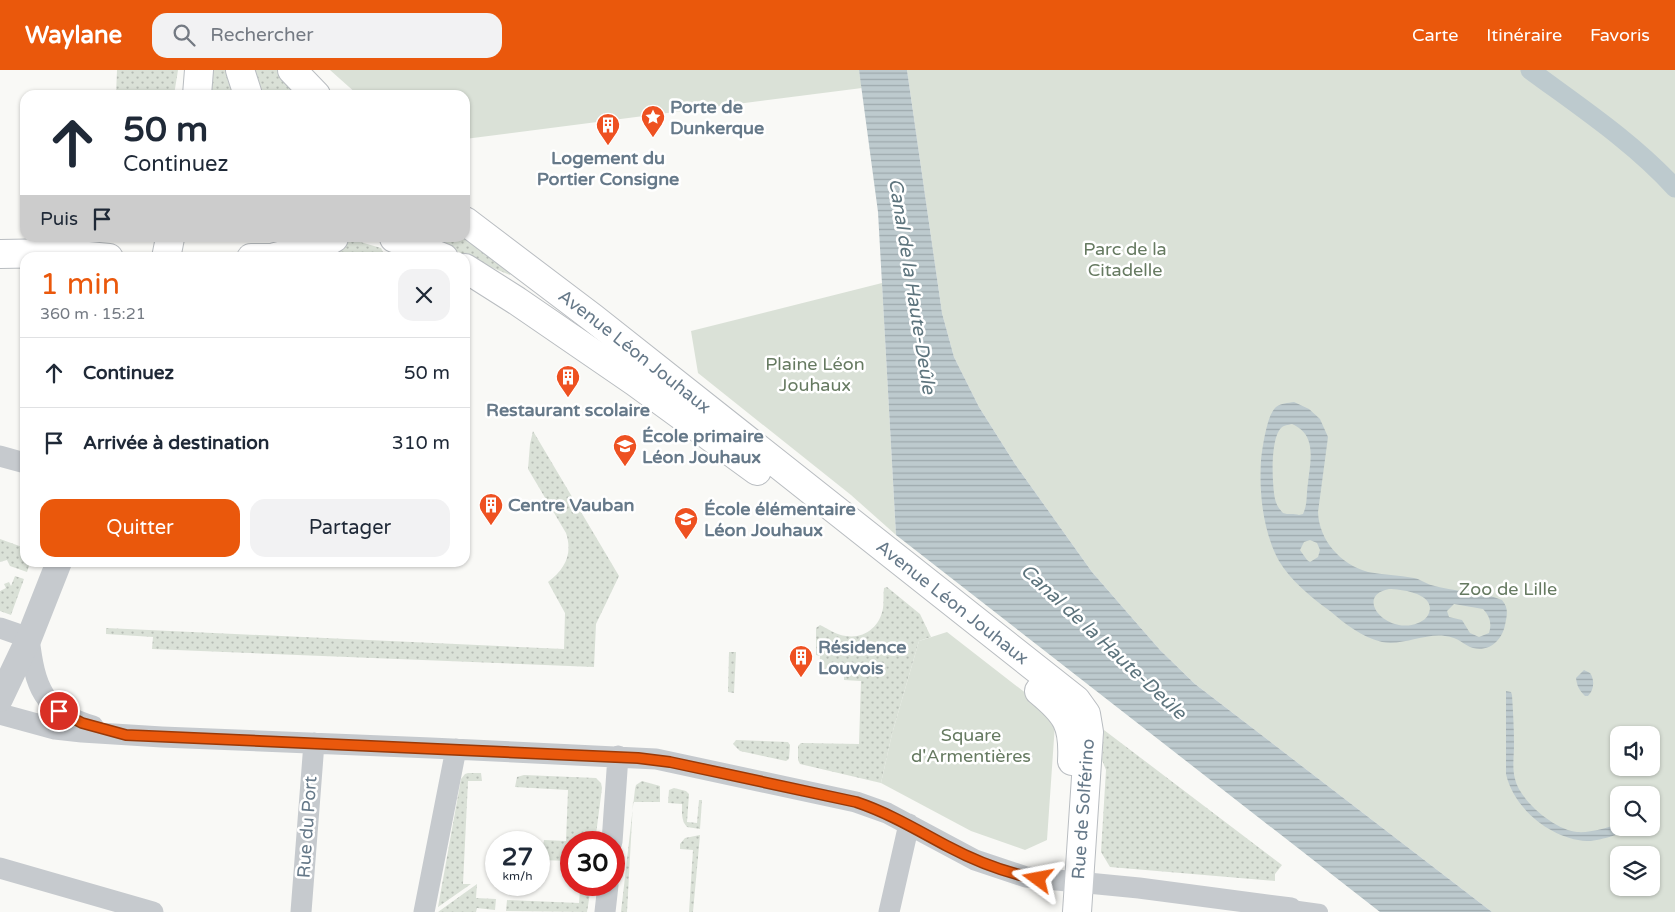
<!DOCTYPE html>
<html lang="fr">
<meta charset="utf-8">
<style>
body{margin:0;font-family:"Varela Round",sans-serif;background:#f2f2f3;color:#1f2937;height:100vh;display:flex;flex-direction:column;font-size:19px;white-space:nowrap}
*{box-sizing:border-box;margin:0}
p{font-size:16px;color:#747a83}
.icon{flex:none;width:28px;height:28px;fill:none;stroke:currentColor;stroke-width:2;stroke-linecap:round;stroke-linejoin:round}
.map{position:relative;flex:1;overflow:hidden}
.details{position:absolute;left:20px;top:182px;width:450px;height:315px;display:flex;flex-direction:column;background:#fff;border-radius:15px;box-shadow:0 1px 4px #0004}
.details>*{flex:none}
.banner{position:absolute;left:20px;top:20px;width:450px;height:152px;border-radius:15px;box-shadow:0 1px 4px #0004;background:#fff;color:#1f2937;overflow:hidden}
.buttons{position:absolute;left:1610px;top:656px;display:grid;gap:10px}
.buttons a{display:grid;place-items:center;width:50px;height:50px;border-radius:10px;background:#fff;box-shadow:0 1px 4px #0004;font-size:25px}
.speed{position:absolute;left:485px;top:761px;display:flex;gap:10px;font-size:25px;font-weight:700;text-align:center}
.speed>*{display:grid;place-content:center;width:65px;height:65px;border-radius:50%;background:#fff;box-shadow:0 1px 4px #0004;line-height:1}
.speed small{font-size:12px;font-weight:400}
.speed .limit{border:8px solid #d22;background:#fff;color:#111}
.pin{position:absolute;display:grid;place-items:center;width:42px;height:42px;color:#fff;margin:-21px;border:2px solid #fff;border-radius:50%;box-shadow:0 1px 5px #0007}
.me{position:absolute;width:55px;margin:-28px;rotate:283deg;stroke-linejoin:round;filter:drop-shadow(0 0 4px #0008)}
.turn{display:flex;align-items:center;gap:18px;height:105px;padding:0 20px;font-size:22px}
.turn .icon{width:65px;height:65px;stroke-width:2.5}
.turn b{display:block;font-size:35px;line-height:42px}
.then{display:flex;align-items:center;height:48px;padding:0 20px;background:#0003;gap:10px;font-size:19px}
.round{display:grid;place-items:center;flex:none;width:52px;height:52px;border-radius:15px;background:#f2f2f3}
.summary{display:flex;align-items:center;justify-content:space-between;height:85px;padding:0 20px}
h1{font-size:30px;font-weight:600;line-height:38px;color:#ea580c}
.primary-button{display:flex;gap:10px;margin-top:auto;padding:10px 20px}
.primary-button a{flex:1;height:58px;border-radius:15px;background:#ea580c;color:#fff;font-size:20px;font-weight:600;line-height:58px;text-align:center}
.primary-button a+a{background:#f2f2f3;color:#1f2937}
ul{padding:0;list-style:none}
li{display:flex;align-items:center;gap:15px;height:70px;padding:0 20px;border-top:1px solid #e0e1e3}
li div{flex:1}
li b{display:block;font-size:19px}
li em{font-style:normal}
header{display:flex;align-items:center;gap:30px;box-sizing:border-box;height:70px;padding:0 25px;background:#ea580c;color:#fff}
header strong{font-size:24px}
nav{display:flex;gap:28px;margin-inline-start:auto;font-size:18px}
.search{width:350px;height:45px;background:#f2f2f3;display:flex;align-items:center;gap:12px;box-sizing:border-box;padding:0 18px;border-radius:15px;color:#747a83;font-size:19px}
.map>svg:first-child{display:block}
</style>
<header>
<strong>Waylane</strong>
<div class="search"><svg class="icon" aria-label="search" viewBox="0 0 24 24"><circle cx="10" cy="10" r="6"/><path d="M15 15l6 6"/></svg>Rechercher</div>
<nav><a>Carte</a><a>Itinéraire</a><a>Favoris</a></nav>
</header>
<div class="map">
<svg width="1675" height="842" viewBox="0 0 1675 842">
<defs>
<pattern id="grass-dots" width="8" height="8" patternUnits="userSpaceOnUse" patternTransform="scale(1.25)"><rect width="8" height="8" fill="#dae1d7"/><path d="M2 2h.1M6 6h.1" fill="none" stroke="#b5bbb4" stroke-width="1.8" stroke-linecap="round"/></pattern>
<pattern id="water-rules" width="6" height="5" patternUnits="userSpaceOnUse" patternTransform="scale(1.25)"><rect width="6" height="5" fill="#bdcace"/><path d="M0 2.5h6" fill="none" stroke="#9da9ad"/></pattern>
</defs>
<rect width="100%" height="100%" fill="#f9f9f6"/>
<path fill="url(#grass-dots)" d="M117 0H178L174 25H116Z
M211 0H225L233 25H208Z
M251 0H285L308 25H259Z
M174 168H305L262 170H176Z
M431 168H465L512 201 510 205 483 194Z
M350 169 381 178 383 182 334 185 332 184Z
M533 361 619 506 596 554 594 597 152 579 153 567 106 564V558L564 579 565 543 548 512C565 499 573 484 566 463L528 399 530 374Z
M0 469 25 478V492L30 493 27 502 10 496 7 490 0 492Z
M15 506 24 509 11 545 0 541V521L6 518 4 514 9 512 11 516Z
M887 517 920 544 931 567 919 571 892 664 881 713 800 694 798 690V676L801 673 859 674 861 611 844 610V600L819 599 820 586 816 585V558L820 555C828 559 837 565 846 566 864 569 880 557 883 538 884 532 883 525 884 518Z
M729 582H736L734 623 728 622Z
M1104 660 1282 795 1275 804V811L1110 797 1101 782 1106 700 1102 690Z
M736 670 788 672 790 675 789 689 786 691 740 681 733 674Z
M468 703H481L482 711H468L463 814H471L438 837 461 709 465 704Z
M524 705 596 708 601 713 602 718 595 772H571V791L539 790V778H543L544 770 566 771 568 720 515 717 517 707Z
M642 711 660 716V732H633L627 842H621L635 719 636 715Z
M674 718 686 721 689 724 687 752 697 753 699 730H702L700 759 687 757C681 750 682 743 682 734L668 733 669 720Z
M700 765 693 842H689L693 780 680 779V774L685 768Z
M477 814 476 828 496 829 495 840 477 838 476 842H438Z
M580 820 590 823 587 842 506 841 507 830 579 833Z"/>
<path fill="#dae1d7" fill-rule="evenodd" d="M330 0H859L862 18 465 69V25H358Z
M907 0H1675V842H1492L1195 614 1160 580 1092 502 1015 394 979 337 954 287 942 243ZM1619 665H1651V698H1619ZM1619 725H1651V758H1619ZM1619 785H1651V818H1619Z
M882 213 896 465 851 425 698 303 691 261Z
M947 562 1041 635 1055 654 1047 770 1025 780 971 761 881 713 892 664 919 571Z"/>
<path fill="url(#water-rules)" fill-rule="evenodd" d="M859 0H907L942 243 954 287 979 337 1015 394 1092 502 1160 580 1195 614 1492 842H1380L896 465 878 142Z
M1294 332 1309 339 1320 349 1328 367 1318 442C1319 470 1340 494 1368 502 1383 505 1399 505 1414 508 1420 509 1425 513 1431 515 1454 522 1480 521 1502 530 1509 538 1507 545 1505 555 1502 570 1490 582 1473 578 1463 575 1459 567 1445 566 1425 563 1403 576 1382 572 1362 567 1345 554 1330 541 1312 528 1290 510 1279 491 1263 462 1259 423 1261 391 1262 380 1267 344 1276 337 1281 333 1288 333 1294 332ZM1292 354C1318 365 1310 392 1308 413 1306 425 1308 433 1303 444L1299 445C1294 443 1288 445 1283 443 1279 439 1276 434 1275 429 1272 415 1270 369 1281 358 1284 355 1288 355 1292 354ZM1310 470 1317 473 1320 480 1318 487 1310 492 1307 490 1300 480 1304 472ZM1389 519C1402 519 1436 524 1429 543 1427 548 1423 551 1418 553 1387 566 1353 526 1389 519ZM1454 534 1483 539C1490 546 1492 554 1489 563L1479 567 1470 563 1462 550 1449 547 1447 541Z
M1584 600 1590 603C1595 610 1594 620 1588 626H1585C1579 620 1577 616 1576 608Z
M1506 621 1511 622 1512 625C1513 641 1514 658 1514 675 1514 686 1512 698 1515 709 1520 731 1555 760 1577 762 1591 763 1605 758 1619 754V758H1639C1627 761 1598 772 1587 771 1551 769 1514 739 1506 704Z"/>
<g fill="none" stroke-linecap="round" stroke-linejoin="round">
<path stroke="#bdcace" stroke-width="19" d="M1530 0C1580 37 1633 72 1675 118"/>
<g stroke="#b9bdc1" stroke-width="30">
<g id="primary">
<path d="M240 0 248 25"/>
<path d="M292 0 316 25"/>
<path d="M197 25 199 0"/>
<path id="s1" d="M465 151 593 248 1076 630 1086 644 1089 662 1077 842"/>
<path d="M394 168 444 188"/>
<path d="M0 184 56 183 109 188"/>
<path d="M275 187 322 175 334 168"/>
<path d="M166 188 170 168"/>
<path d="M251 188H287"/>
<path d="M465 198 517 231 635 312 757 401"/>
<path d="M1039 621C1067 644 1074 655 1072 691"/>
</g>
</g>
<path stroke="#c6cace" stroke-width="16" d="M1291 838 1320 842"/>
<path stroke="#c6cace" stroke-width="21" d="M0 386 25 393
M0 558 29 568C35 617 42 641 93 656
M0 644 55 659 82 662 162 667 431 678 656 689 856 732 887 743 975 790 1026 807 1139 818 1291 838
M612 772 618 686
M0 798 153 842
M301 842 314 673
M424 842 456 679
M605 842 608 815
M889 842 909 754"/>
<path stroke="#c6cace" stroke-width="26" d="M0 629 29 568 59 492"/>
<use href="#primary" stroke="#fff" stroke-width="28"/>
</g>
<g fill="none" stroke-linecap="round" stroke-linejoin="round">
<g stroke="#983908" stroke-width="12">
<path id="route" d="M59 641 82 653 126 665 638 688 670 692 856 732C889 743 917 760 947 776 975 791 1006 803 1038 809"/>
</g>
<use href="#route" stroke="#ea580c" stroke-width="9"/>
</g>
<defs>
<g id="sight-pin" transform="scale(1.25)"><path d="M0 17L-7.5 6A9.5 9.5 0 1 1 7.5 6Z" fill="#ee5121" stroke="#fff"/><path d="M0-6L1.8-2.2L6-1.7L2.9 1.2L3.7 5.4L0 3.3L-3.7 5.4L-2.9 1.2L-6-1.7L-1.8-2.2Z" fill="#fff"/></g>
<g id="building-pin" transform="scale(1.25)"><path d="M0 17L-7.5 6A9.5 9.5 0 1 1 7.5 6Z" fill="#ee5121" stroke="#fff"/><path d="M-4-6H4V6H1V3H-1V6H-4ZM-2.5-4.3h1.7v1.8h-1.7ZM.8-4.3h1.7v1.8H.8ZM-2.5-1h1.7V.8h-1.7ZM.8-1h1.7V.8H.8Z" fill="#fff"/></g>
<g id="school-pin" transform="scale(1.25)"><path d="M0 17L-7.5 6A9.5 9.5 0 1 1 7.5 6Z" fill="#ee5121" stroke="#fff"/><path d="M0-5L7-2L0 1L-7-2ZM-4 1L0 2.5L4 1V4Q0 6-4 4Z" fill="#fff"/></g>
</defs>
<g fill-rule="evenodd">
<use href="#sight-pin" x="653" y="47"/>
<use href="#building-pin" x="608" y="55"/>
<use href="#building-pin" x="568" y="307"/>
<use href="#school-pin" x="625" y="376"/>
<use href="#building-pin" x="491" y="435"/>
<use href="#school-pin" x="686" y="449"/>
<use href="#building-pin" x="801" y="587"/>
</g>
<g text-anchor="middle" stroke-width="5" stroke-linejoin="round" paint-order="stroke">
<g font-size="18" font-weight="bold" fill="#667989" stroke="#fff" text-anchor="start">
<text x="670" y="43">Porte de<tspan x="670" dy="21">Dunkerque</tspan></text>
<text x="608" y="94" text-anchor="middle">Logement du<tspan x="608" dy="21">Portier Consigne</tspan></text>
<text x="568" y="346" text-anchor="middle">Restaurant scolaire</text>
<text x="642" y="372">École primaire<tspan x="642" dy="21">Léon Jouhaux</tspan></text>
<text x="508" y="441">Centre Vauban</text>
<text x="704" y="445">École élémentaire<tspan x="704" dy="21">Léon Jouhaux</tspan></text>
<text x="818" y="583">Résidence<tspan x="818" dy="21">Louvois</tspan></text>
</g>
<g font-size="18" fill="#667a61" stroke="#fff">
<text x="1125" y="185">Parc de la<tspan x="1125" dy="21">Citadelle</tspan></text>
<text x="815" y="300">Plaine Léon<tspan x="815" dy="21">Jouhaux</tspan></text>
<text x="1508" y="525">Zoo de Lille</text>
<text x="971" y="671">Square<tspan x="971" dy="21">d'Armentières</tspan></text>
</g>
<g font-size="18" fill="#667989" stroke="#fff">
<text dy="6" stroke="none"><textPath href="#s1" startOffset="214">Avenue Léon Jouhaux</textPath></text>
<text dy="6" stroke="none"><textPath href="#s1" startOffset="619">Avenue Léon Jouhaux</textPath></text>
<text transform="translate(1083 739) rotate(-86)" y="6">Rue de Solférino</text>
<text transform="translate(307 757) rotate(-86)" y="6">Rue du Port</text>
</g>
<g font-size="19" font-style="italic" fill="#5d747d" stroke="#fff">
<text transform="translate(913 216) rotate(81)" y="7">Canal de la Haute-Deûle</text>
<text transform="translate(1104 571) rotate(43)" y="7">Canal de la Haute-Deûle</text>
</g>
</g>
</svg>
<div class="buttons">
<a><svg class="icon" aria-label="sound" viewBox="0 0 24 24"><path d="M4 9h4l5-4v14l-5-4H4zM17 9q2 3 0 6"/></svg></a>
<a><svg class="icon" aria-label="search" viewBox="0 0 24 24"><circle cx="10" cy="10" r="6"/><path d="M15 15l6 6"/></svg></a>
<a><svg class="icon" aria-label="layers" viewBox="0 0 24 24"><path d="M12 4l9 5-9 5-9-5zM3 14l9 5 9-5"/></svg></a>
</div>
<div class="speed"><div>27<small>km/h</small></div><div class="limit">30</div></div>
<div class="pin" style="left:59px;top:641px;background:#d93025"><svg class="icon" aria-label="arrive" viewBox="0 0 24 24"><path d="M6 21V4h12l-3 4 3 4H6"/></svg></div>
<svg class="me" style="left:1038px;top:809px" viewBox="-20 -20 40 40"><path d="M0-17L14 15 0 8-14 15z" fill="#ea580c" stroke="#fff" stroke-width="4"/></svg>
<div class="banner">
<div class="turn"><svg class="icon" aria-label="ahead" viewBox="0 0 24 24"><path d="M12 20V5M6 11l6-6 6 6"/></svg><div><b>50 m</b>Continuez</div></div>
<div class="then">Puis<svg class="icon" aria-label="arrive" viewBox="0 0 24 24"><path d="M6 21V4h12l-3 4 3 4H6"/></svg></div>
</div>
<section class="details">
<div class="summary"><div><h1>1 min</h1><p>360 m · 15:21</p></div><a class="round"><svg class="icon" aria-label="close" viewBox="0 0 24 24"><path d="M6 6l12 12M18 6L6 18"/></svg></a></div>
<ul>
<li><svg class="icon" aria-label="ahead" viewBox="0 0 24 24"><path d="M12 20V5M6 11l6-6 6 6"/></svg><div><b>Continuez</b></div><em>50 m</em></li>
<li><svg class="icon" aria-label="arrive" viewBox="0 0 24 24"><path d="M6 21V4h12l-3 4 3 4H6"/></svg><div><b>Arrivée à destination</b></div><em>310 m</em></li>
</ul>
<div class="primary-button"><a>Quitter</a><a>Partager</a></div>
</section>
</div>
